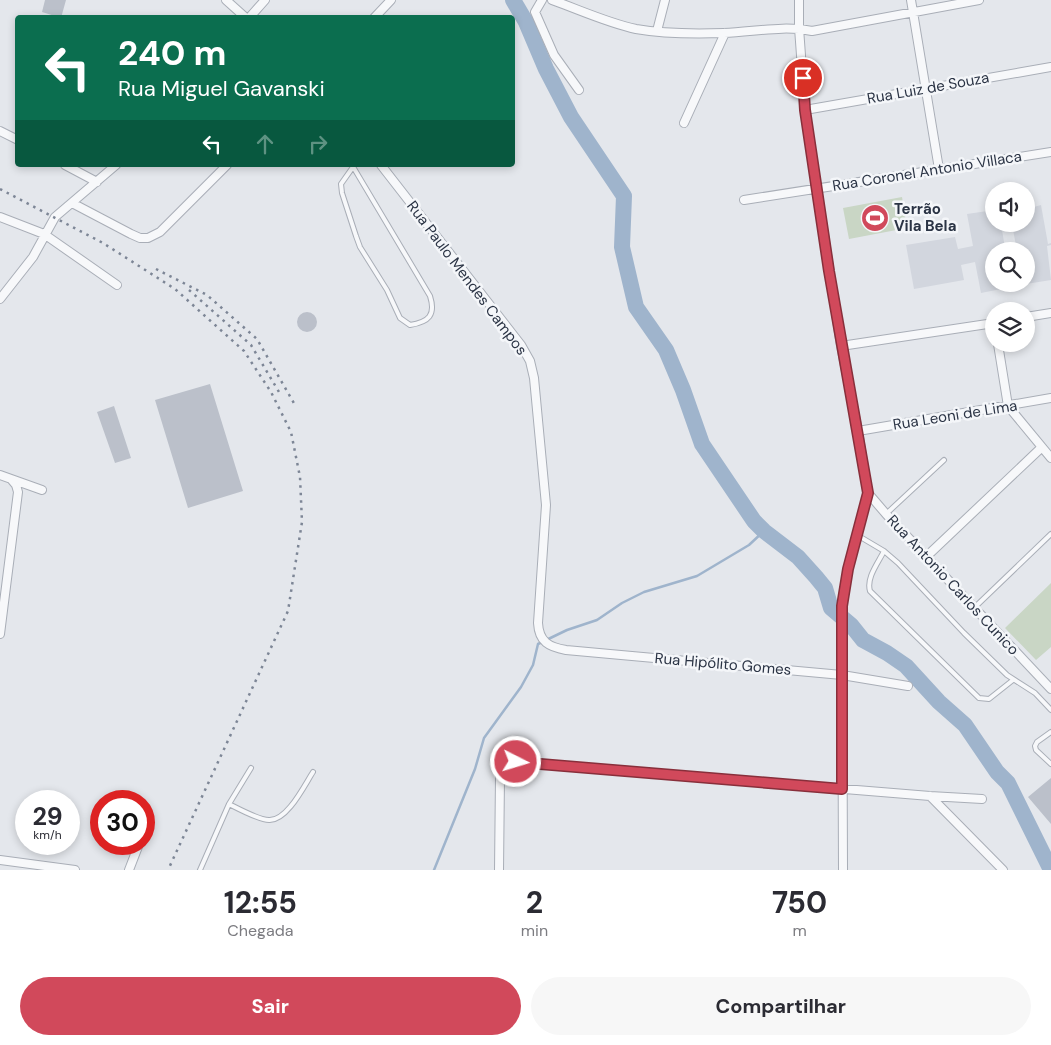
<!DOCTYPE html>
<html lang="pt">
<meta charset="utf-8">
<style>
body{margin:0;font-family:"DM Sans",sans-serif;background:#f7f7f7;color:#2b2b33;height:100vh;display:flex;flex-direction:column;font-size:19px;white-space:nowrap}
*{box-sizing:border-box;margin:0}
p{font-size:16px;color:#7c7c81}
.icon{flex:none;width:28px;height:28px;fill:none;stroke:currentColor;stroke-width:2;stroke-linecap:round;stroke-linejoin:round}
.map{position:relative;height:870px;overflow:hidden}
.side{display:flex;flex-direction:column;background:#fff;flex:1}
.side>*{flex:none}
.banner{position:absolute;left:15px;top:15px;width:500px;height:152px;border-radius:5px;box-shadow:0 2px 8px #0003;background:#0b6e4f;color:#fff;overflow:hidden}
.fabs{position:absolute;left:985px;top:182px;display:grid;gap:10px}
.fabs a{display:grid;place-items:center;width:50px;height:50px;border-radius:50%;background:#fff;box-shadow:0 2px 8px #0003;font-size:25px}
.speed{position:absolute;left:15px;top:790px;display:flex;gap:10px;font-size:25px;font-weight:700;text-align:center}
.speed>*{display:grid;place-content:center;width:65px;height:65px;border-radius:50%;background:#fff;box-shadow:0 2px 8px #0003;line-height:1}
.speed small{font-size:12px;font-weight:400}
.speed .limit{border:8px solid #d22;background:#fff;color:#111}
.pin{position:absolute;display:grid;place-items:center;width:42px;height:42px;color:#fff;margin:-21px;border:2px solid #fff;border-radius:50%;box-shadow:0 1px 5px #0007}
.me{position:absolute;width:55px;margin:-28px;rotate:95deg;stroke-linejoin:round;filter:drop-shadow(0 0 4px #0008)}
.turn{display:flex;align-items:center;gap:18px;height:105px;padding:0 20px;font-size:22px}
.turn .icon{width:65px;height:65px;stroke-width:2.5}
.turn b{display:block;font-size:35px;line-height:42px}
.lanes{display:flex;align-items:center;height:48px;padding:0 20px;background:#0003;justify-content:center;gap:25px;direction:ltr}
.lanes .off{opacity:.35}
.eta{display:flex;justify-content:space-evenly;align-items:center;height:85px;text-align:center}
.eta b{font-size:30px;font-weight:700;line-height:35px}
.primary-button{display:flex;gap:10px;margin-top:auto;padding:10px 20px}
.primary-button a{flex:1;height:58px;border-radius:30px;background:#d1495b;color:#fff;font-size:20px;font-weight:700;line-height:58px;text-align:center}
.primary-button a+a{background:#f7f7f7;color:#2b2b33}
.map>svg:first-child{display:block}
</style>
<div class="map">
<svg width="1051" height="870" viewBox="0 0 1051 870">
<rect width="100%" height="100%" fill="#e4e7ec"/>
<path fill="#d2d6de" d="M1033 203 1034 207 1041 205 1048 244 1051 243V245L1047 246 1051 280 1026 284V251H994V284H1011V287L981 293 975 262 961 265 964 280 914 289 906 245 955 237 958 249 973 246 967 214 994 210V224H1001L1005 248 1016 246 1012 224H1026V204Z"/>
<path fill="#c9d6c5" d="M902 197 907 228 849 239 843 208Z
M1051 583V647L1036 660 1005 628Z"/>
<g fill="none" stroke-linecap="round" stroke-linejoin="round">
<path stroke="#9fb4cc" stroke-width="2.5" d="M434 870 475 769 484 738 521 687 533 665 538 644 567 630 597 620 622 603 644 592 697 576 749 545 764 531"/>
<path stroke="#9fb4cc" stroke-width="16" d="M513 0 526 22 546 69 571 117 624 196 622 247 636 307 666 350 683 390 702 444 754 521 764 531 798 557 816 577 825 588 831 608 851 625 863 640 887 653 906 666 939 702 965 725 997 772 1008 783 1051 870"/>
</g>
<path fill="#bbc0ca" d="M45 0H66L61 18 42 12Z
M297 322a10 10 0 1 1 20 0a10 10 0 1 1-20 0Z
M210 384 243 491 188 508 155 400Z
M114 406 131 458 115 463 97 412Z
M1051 778V824L1028 797Z"/>
<g fill="none" stroke-linecap="round" stroke-linejoin="round">
<g stroke="#a9aeb7" stroke-width="6">
<path id="service" d="M352 165 430 296C436 315 429 322 410 325L400 318 387 290 360 247 356 236 342 193 341 184 353 167
M886 514 944 460
M857 535 884 551 898 563 964 633 1007 675 1035 693 1051 710
M884 551C878 563 866 578 870 591L979 698 989 699 1013 680
M974 608 1051 534
M1051 732 1037 742 1035 746 1036 750 1051 764
M229 804 251 768
M200 870 229 804C239 809 259 820 269 820 287 821 304 786 313 772"/>
</g>
<g stroke="#a9aeb7" stroke-width="10">
<path id="minor" d="M226 0 246 18
M542 0 535 12 554 55 579 90
M552 0C580 10 608 23 636 29 665 34 695 34 724 33 754 32 783 25 812 31L979 0
M799 0V28L805 110 841 346 858 431 868 493 886 514 1051 689
M911 0 939 169
M249 18 265 0
M374 18 391 0
M657 31 665 0
M805 110 1051 67
M684 123 725 33
M0 131 18 140
M65 165 97 182
M381 165 521 345 530 361 534 378 546 505 538 623C539 642 549 647 566 650L842 675 908 686
M744 200 1051 152
M72 203 131 234 140 238H148L160 232 227 165
M0 217 44 234 117 285
M0 299 33 257 55 217 116 165
M1026 317 1051 313
M998 344 1008 406 1051 458
M841 346 994 323
M858 431 1051 398
M0 475 42 490
M927 556 1041 448
M0 634 18 492 16 485 11 479
M930 796 1003 870
M0 860 75 870
M129 870 139 844
M499 870 500 777 504 766 515 762 930 796 982 799
M843 870 842 606 848 569 868 493"/>
</g>
<use href="#service" stroke="#f7f8fa" stroke-width="4"/>
<use href="#minor" stroke="#f7f8fa" stroke-width="8"/>
<path stroke="#7d8696" stroke-width="2.5" stroke-dasharray="2.5 5" stroke-linecap="butt" d="M0 189 103 243 175 289 244 351 271 392 291 432 300 477 302 522 288 611 168 870
M156 269 207 295 257 339 295 405
M189 290 251 345 279 392"/>
</g>
<g fill="none" stroke-linecap="round" stroke-linejoin="round">
<g stroke="#882f3b" stroke-width="12">
<path id="route" d="M516 762 842 789V606L848 569 868 493 829 271 805 110 803 78"/>
</g>
<use href="#route" stroke="#d1495b" stroke-width="9"/>
</g>
<defs>
<g id="stadium-disc" transform="scale(1.4375)"><circle r="9.5" fill="#d1495b" stroke="#f4f6f9"/><path d="M0-5a6.5 5 0 1 0 0 10a6.5 5 0 1 0 0-10ZM-3.5-1.8h7v3.6h-7Z" fill="#fff"/></g>
</defs>
<g fill-rule="evenodd">
<use href="#stadium-disc" x="875" y="218"/>
</g>
<g text-anchor="middle" stroke-width="5" stroke-linejoin="round" paint-order="stroke">
<g font-size="15" fill="#2b3445" stroke="#f4f6f9">
<text transform="translate(928 88) rotate(-10)" y="5">Rua Luiz de Souza</text>
<text transform="translate(927 171) rotate(-9)" y="5">Rua Coronel Antonio Villaca</text>
<text transform="translate(467 278) rotate(53)" y="5">Rua Paulo Mendes Campos</text>
<text transform="translate(955 415) rotate(-9)" y="5">Rua Leoni de Lima</text>
<text transform="translate(953 585) rotate(47)" y="5">Rua Antonio Carlos Cunico</text>
<text transform="translate(723 664) rotate(5)" y="5">Rua Hipólito Gomes</text>
</g>
<g font-size="15" font-weight="bold" fill="#2b3445" stroke="#f4f6f9" text-anchor="start">
<text x="894" y="214">Terrão<tspan x="894" dy="17">Vila Bela</tspan></text>
</g>
</g>
</svg>
<div class="fabs">
<a><svg class="icon" aria-label="sound" viewBox="0 0 24 24"><path d="M4 9h4l5-4v14l-5-4H4zM17 9q2 3 0 6"/></svg></a>
<a><svg class="icon" aria-label="search" viewBox="0 0 24 24"><circle cx="10" cy="10" r="6"/><path d="M15 15l6 6"/></svg></a>
<a><svg class="icon" aria-label="layers" viewBox="0 0 24 24"><path d="M12 4l9 5-9 5-9-5zM3 14l9 5 9-5"/></svg></a>
</div>
<div class="speed"><div>29<small>km/h</small></div><div class="limit">30</div></div>
<div class="pin" style="left:803px;top:78px;background:#d93025"><svg class="icon" aria-label="arrive" viewBox="0 0 24 24"><path d="M6 21V4h12l-3 4 3 4H6"/></svg></div>
<svg class="me" style="left:516px;top:762px" viewBox="-20 -20 40 40"><circle r="17" fill="#d1495b" stroke="#fff" stroke-width="3"/><path d="M0-11L8 9 0 5-8 9z" fill="#fff"/></svg>
<div class="banner">
<div class="turn"><svg class="icon" aria-label="left" viewBox="0 0 24 24"><path d="M17 20v-9H6M10 6l-5 5 5 5"/></svg><div><b>240 m</b>Rua Miguel Gavanski</div></div>
<div class="lanes"><svg class="icon" aria-label="left" viewBox="0 0 24 24"><path d="M17 20v-9H6M10 6l-5 5 5 5"/></svg><svg class="icon off" aria-label="ahead" viewBox="0 0 24 24"><path d="M12 20V5M6 11l6-6 6 6"/></svg><svg class="icon off" aria-label="right" viewBox="0 0 24 24"><path d="M7 20v-9h11M14 6l5 5-5 5"/></svg></div>
</div>
</div>
<section class="side">
<div class="eta">
<div><b>12:55</b><p>Chegada</p></div>
<div><b>2</b><p>min</p></div>
<div><b>750</b><p>m</p></div>
</div>
<div class="primary-button"><a>Sair</a><a>Compartilhar</a></div>
</section>
